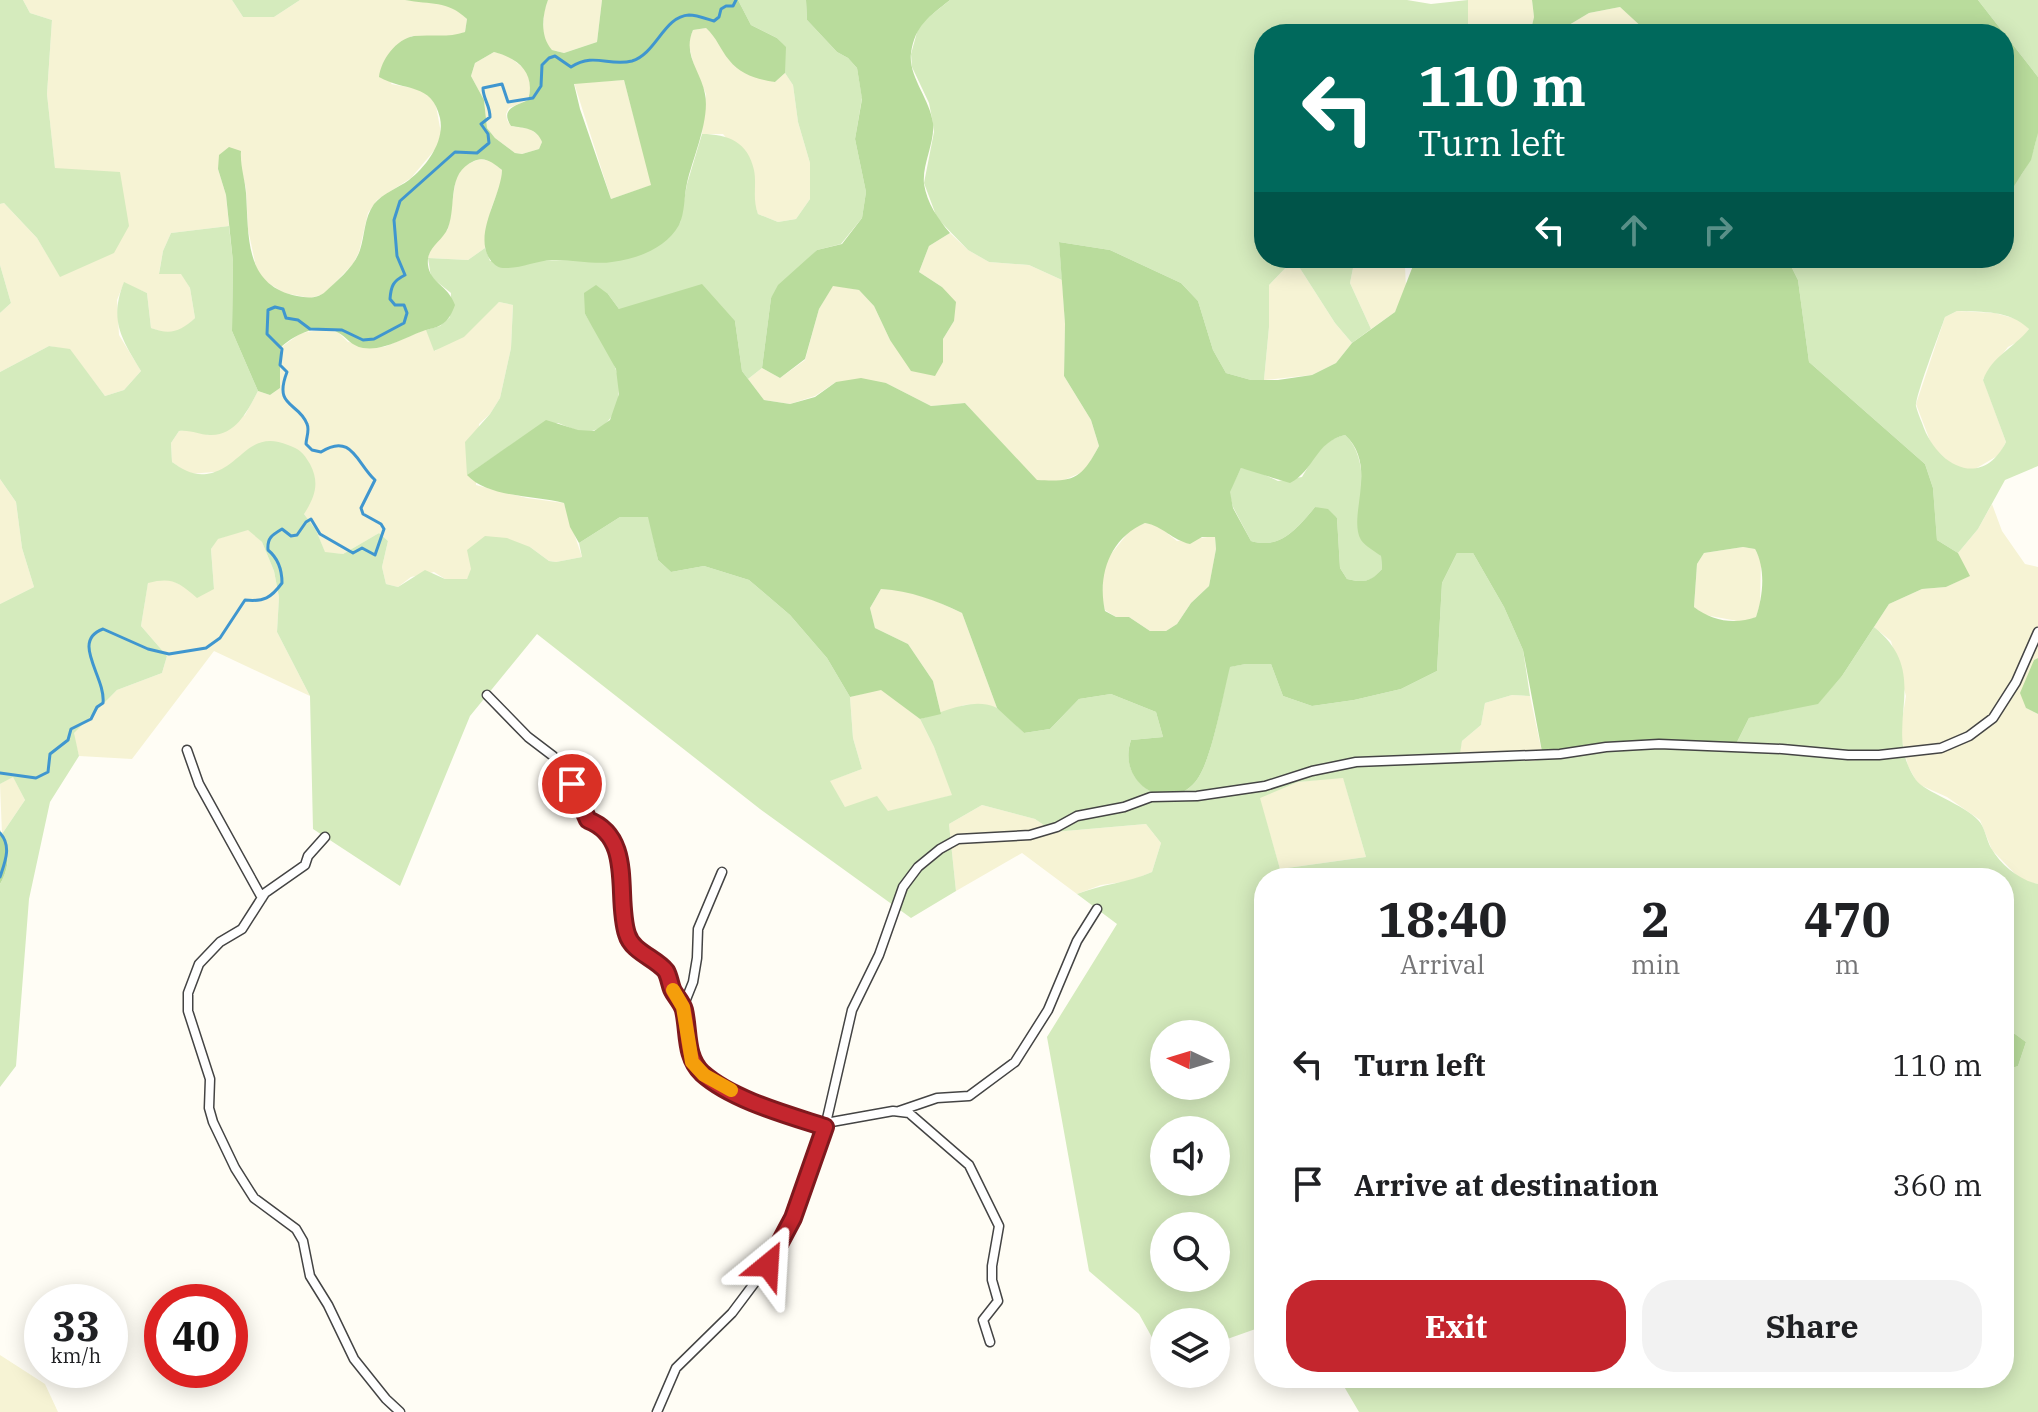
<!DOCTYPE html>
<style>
body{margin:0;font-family:"IBM Plex Serif",serif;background:#f2f2f2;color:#202124;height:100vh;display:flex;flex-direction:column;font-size:30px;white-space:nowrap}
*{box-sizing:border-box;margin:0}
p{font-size:26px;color:#757577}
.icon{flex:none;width:44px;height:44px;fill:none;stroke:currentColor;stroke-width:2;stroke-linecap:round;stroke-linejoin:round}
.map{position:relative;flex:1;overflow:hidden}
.panel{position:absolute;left:1254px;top:868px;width:760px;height:520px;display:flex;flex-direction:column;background:#fff;border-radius:32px;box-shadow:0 4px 20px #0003}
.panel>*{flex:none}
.hud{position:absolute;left:1254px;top:24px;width:760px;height:244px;border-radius:32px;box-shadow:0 4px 20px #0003;background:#00695c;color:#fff;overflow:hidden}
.needle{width:52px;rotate:274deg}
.buttons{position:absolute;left:1150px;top:1020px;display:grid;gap:16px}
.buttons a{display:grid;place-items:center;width:80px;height:80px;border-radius:50%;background:#fff;box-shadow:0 4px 20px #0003;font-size:40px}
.speed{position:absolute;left:24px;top:1284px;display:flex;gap:16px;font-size:40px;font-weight:700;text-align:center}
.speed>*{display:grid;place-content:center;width:104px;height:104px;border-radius:50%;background:#fff;box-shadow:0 4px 20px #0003;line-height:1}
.speed small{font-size:20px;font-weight:400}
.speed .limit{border:12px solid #d22;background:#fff;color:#111}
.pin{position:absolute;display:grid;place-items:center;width:68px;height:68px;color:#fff;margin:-34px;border:4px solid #fff;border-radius:50%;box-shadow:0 2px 8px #0007}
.me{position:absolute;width:88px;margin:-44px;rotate:27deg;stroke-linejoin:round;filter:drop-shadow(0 0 6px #0008)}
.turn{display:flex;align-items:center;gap:28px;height:168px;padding:0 32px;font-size:36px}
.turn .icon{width:104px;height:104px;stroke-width:2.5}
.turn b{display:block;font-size:56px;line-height:68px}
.lanes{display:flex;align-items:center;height:76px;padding:0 32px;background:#0003;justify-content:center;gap:40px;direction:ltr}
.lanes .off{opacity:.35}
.eta{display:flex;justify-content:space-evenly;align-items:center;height:136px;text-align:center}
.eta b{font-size:48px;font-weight:800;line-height:56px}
.cta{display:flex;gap:16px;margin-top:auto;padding:16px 32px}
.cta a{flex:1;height:92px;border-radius:32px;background:#c4262e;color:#fff;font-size:32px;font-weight:800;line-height:92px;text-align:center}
.cta a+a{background:#f2f2f2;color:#202124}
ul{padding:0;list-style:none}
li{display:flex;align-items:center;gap:24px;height:120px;padding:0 32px}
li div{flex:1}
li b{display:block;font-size:30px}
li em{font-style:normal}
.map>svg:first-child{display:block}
</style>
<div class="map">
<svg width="2038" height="1412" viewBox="0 0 2038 1412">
<rect width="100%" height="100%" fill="#fffdf5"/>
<path fill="#f6f3d4" d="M23 0H232L243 17H274L300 0H405L446 4 458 9 467 19 465 32 452 37 411 36 391 84 418 89 429 95 436 106 441 133 438 146 411 178 377 200 368 213 359 252 353 264 324 294 310 298 284 293 262 279 256 267 248 229 246 188 240 165 241 152 218 169 226 195 229 226 171 233 163 251 159 273H181L190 288 195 318 181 331 165 333 151 328 147 293 124 283 117 300 119 335 141 371 124 390 105 396 70 350 49 346 0 372V313L11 303 0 265V204L4 203 37 238 60 276 55 169 47 94 52 20 30 13Z
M548 0H602L597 42 564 53 552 50 547 46 543 32 544 11Z
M1468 0H1532L1534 17 1530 34H1468Z
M1620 7 1646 30V34H1554L1589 13Z
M706 28 716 37 729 60 775 82 785 73 793 85 798 122 810 163V199L796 219 778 222 758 214 753 200 754 172 723 134H702L706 94 695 70 688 42 693 30Z
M494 52 507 55 527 71 531 85 528 100 509 108 506 114 507 120 511 126 530 129 540 136 542 142 539 149 522 154 515 153 495 138 487 128 484 100 471 76 475 63Z
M624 80 652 185 611 199 574 83Z
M479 159 491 161 502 170 501 183 491 209 485 248 468 260 428 258 431 248 448 229 456 178 464 166Z
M950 233 968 250 989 262 1029 265 1062 280 1065 324 1064 376 1091 420 1099 446 1085 471 1062 481H1037L965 403 931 406 886 383 836 382 815 396 790 404 764 400 748 379 762 368 780 378 805 360 819 309 833 285 859 290 874 306 890 340 943 362V339L954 321 942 287 919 272 929 246Z
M1373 258H1396L1405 267 1406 288 1395 312 1371 329 1350 283 1353 268H1370Z
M1294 259 1335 323 1352 343 1336 363 1312 375 1264 380 1269 327V285Z
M499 302 513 305 511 348 500 398 490 414 479 424 476 485 527 498 564 503 582 557 556 562 549 561 530 547 472 569 467 579H445L434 572 411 577 398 587 386 584 382 567 388 541 379 533 343 554 325 553 316 530 304 514 214 472 189 474 172 462 171 443 179 431 193 429 208 435 245 415 258 391 270 395 280 388V348L301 333 326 329 338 332 348 342 384 347 426 329 435 351Z
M1957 311 1995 313 2020 320 2029 329 2021 340 2008 347 1983 379 2006 442 1999 455 1975 469 1963 470 1951 464 1932 446 1916 404 1945 317Z
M0 479 16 502 22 548 34 587 0 604Z
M1992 504 2002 531 2025 564 2038 567V658L2034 660 2026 708 2038 714V884L2022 881 1992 850 1980 820 1947 797 1918 784 1908 766 1900 732 1906 696 1891 641 1874 627 1889 604 1922 589 1946 587 1969 576 1958 553 1978 529Z
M1145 523 1157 525 1177 541 1215 536 1216 549 1209 586 1191 603 1177 624 1166 631H1150L1129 617H1116L1105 610 1102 598 1103 571 1107 559 1132 528Z
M248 529 262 542 274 571 279 597 277 632 310 696 214 651 132 759 79 756 73 733 96 710 117 690 162 673 167 656 141 626 148 582 167 578 185 587 214 589 211 549 217 539Z
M1743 547 1755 549 1761 561 1760 604 1756 617 1743 622 1705 615 1694 607 1697 564 1704 553Z
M881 589 903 590 936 601 962 613 997 708 979 704 964 705 941 714 933 681 908 644 875 628 870 608Z
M881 689 920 719 934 747 953 795 887 812 845 807 829 781 862 769 853 738 850 697Z
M1512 695 1530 696 1543 757 1535 761 1458 760 1462 741 1481 725 1485 703Z
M13 776 25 800 2 834 0 784Z
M1343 777 1366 857 1280 869 1259 797 1298 782Z
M982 805 1035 819 1054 832 1146 824 1161 843 1152 872 1130 881 1101 885 1077 894 1022 853 956 891 949 824Z
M0 1355 45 1384 58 1412H0Z"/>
<path fill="#d5ebbd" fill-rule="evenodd" d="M0 0H23L30 13 52 20 47 94 55 168 120 172 129 226 114 253 60 277 37 238 4 203 0 204Z
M232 0H300L274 17H243Z
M738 0H806L807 20 837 52 848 58 857 68 862 98 855 139 866 192 862 218 841 244 817 250 771 298 762 368 748 379 742 371 735 321 619 309 608 294 585 314C595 331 610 350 616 370 623 390 618 422 595 430 583 435 569 427 558 423L530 432 467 475 465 442 490 414 500 398 511 348 513 305 499 302 464 337 434 351 426 330 440 326 450 317 451 293 431 277 428 258 468 260 485 248 490 261 582 260 680 223 687 184 702 134C728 134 748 142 754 170 757 185 752 198 758 214L778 222 796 219 810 199V163L798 122 793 85 785 73V47L777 38 751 25Z
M950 0H1407L1431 4 1468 0V34H1264V258H1373L1370 268H1353L1350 283 1371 329 1352 343 1335 323 1294 259 1269 285V327L1264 380H1251L1226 373 1213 350 1198 301 1181 283 1110 250 1059 242 1062 280 1029 265 989 262 968 250 937 218 924 183 934 132 932 118 929 103 912 67 911 54 919 25Z
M1978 0H2038V77Z
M2038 128V466L2005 480 1978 529 1958 553 1937 540 1933 488 1925 464 1809 362 1798 280 1787 258H2004V194C2024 177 2035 155 2038 128ZM1957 311C1983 312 2009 310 2029 329 2014 348 1992 356 1983 380L2006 442C1981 491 1936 465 1922 423 1920 418 1917 411 1916 406 1916 394 1940 332 1945 317Z
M229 226 233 262 232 331 258 391C248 410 236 436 210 435 198 435 193 430 179 431L171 443 172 462C185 471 195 477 212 473 242 465 250 429 288 445 299 449 303 452 310 464 320 483 315 497 304 514L316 530 325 552 343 554 379 533 388 541 382 567 386 584 398 587 425 570 445 579H467L471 569 467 550 485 536 507 538 530 547 549 561 556 562 582 557 579 543 620 517H649L658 560 671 572 704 566 749 580 790 615 827 658 850 697 853 738 862 769 830 781 845 807 877 796 888 811 952 795 934 747 920 719C943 713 971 697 995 707 1005 711 1015 725 1024 733L1050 729 1079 699 1111 694 1156 712 1163 737 1131 740C1116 783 1169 815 1196 781 1212 761 1223 694 1229 667L1246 664H1271L1283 696 1312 706 1354 700 1401 689 1437 671 1442 583 1457 553H1473L1504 607 1523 650 1530 696 1512 695 1485 703 1481 725 1462 741 1459 760 1535 761 1543 757 1591 754 1684 742 1736 744 1749 718 1818 703 1842 676 1874 627C1935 676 1879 726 1916 780 1923 791 1965 805 1978 820 1985 827 1986 839 1991 848 2001 865 2019 880 2038 884V1412H1359L1339 1378H2004V1071L2018 1066 2026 1042 2004 1026V878H1264V1326L1216 1343V1322H1164V1359L1139 1314 1089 1271 1047 1037 1117 924 1077 894C1102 884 1127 883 1152 872L1161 843 1146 824 1054 832 1035 819 982 805 949 824 956 891 911 918 760 809 537 634 470 716 400 886 313 829 310 696 277 632 279 597 274 571 262 542 248 530 218 539 211 549 214 589 197 598C178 582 172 577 148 583L141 626 167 656 162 673 117 690 74 733 79 756 50 802 29 899 16 1066 0 1087V884C10 867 10 852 2 834L25 800 13 777 0 784V604L34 587 22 548 16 502 0 479V372L49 346 70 349 105 396 124 390 141 371C121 338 109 320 124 282L147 293 151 328C170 335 180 332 195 318L190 288 181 274H159L163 251 171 233ZM1343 778 1366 857 1280 869 1260 798 1298 782ZM1164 1034H1216V1086H1164ZM1164 1130H1216V1182H1164ZM1164 1226H1216V1278H1164Z
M0 265 11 303 0 313Z
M1345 435C1369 457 1361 497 1358 527L1381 556 1382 569C1372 582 1363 583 1347 579L1340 568 1337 518 1315 507C1298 528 1280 550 1251 541L1233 507 1229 492 1241 468 1254 470 1278 481 1302 477C1314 458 1322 440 1345 435Z"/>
<path fill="#b9dc9c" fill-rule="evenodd" d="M405 0H548C542 16 540 37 552 50L564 53 597 42 602 0H738L751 25 777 38 786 47 785 73 775 82C757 79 741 75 729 60 720 49 717 38 706 28L693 30C682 55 701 71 705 94 710 120 693 157 687 183 684 196 685 213 679 225 666 248 638 259 612 262 595 265 571 259 552 260 536 261 519 269 503 268 498 268 492 263 489 258 474 232 501 197 502 170 493 163 485 156 474 161 446 173 457 205 448 228 442 242 426 247 428 265 430 283 448 285 455 305 452 313 449 320 441 325 436 328 428 329 423 331 403 338 385 351 363 348 351 346 347 337 337 332 318 322 293 336 280 348V388L270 395 258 391 232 331 233 262 226 195 218 169 219 155 229 147 241 151C240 166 245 179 246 193 249 237 244 285 297 296 307 298 317 299 325 292 337 281 355 266 360 250 365 235 364 218 374 204 383 193 398 188 409 180 427 166 445 141 440 118 432 82 405 92 379 77 381 60 396 39 414 36 432 34 448 38 465 32L467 19C447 0 431 5 405 0ZM494 52C518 58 536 73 528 100 515 106 500 109 511 126 524 128 537 128 542 142L539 149 522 154 515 153 495 138 487 128 484 100 471 76 475 63ZM624 80 651 185 611 199 580 109 574 84Z
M806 0H950C929 17 915 25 911 53 908 76 930 99 933 123 935 143 922 164 924 184 927 203 938 219 950 233L929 246 919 272 942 287 956 302 954 321 943 339V362L935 376 911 371 890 340 874 306 859 290 833 286 819 309 805 359 780 378 762 368 771 298 778 285 817 250 842 244 862 218 866 192 855 139 862 99 857 68 848 58 837 52 807 20Z
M1532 0H1978L2038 77V133L2031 160 2014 186 2004 194V34H1646L1645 30 1620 7 1589 13 1554 34H1530L1534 17Z
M1059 242 1110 250 1181 283 1198 301 1213 350 1226 373 1251 380H1278L1312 375 1336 363 1352 343 1395 312 1416 258H1787L1798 280 1809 362 1925 464 1933 488 1937 540 1958 553 1970 576 1946 587 1922 589 1889 604 1842 676 1818 704 1749 718 1736 744 1684 742 1591 754 1543 757 1523 650 1504 607 1473 553H1457L1442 583 1437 671 1401 689 1354 700 1312 706 1283 696 1271 664H1246L1230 667C1223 694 1212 761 1196 781 1169 815 1116 784 1131 740L1163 737 1156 712 1111 694 1079 699 1050 729 1024 733 997 708 962 613C935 600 911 591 881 589L870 608 875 628 908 644 933 681 941 714 920 719 881 690 850 697 827 658 790 615 749 580 704 566 671 572 658 560 648 517H620L579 543 570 527 564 503C535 495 488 498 467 475L546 420 578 430 594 431 610 420 619 394 616 369 585 314 584 293 596 285 608 294 619 309 702 284 735 321 742 371 764 400 790 404 815 397 836 382 861 378 886 383 931 406 965 403 1037 480C1075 482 1081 479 1099 446L1091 420 1064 376 1065 324ZM1345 435C1379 466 1347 516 1361 540 1365 546 1376 552 1381 556L1382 569C1371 582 1363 583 1347 579L1340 568 1337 518 1328 509 1315 507C1298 528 1280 550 1251 541L1233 508 1230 492 1241 468 1290 483C1315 470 1315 442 1345 435ZM1145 523C1163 526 1172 540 1190 544L1202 537H1215L1216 549 1209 586 1191 603 1177 624 1166 631H1150L1129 617H1116L1105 611C1097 575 1110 538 1145 523ZM1743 547 1755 549C1766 569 1763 596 1756 617 1735 625 1712 621 1694 607L1697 564 1704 553Z
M2038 658V714L2026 708 2020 693 2034 660Z
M0 830C9 850 11 865 0 884Z
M2004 1026 2026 1042 2018 1066 2004 1071Z"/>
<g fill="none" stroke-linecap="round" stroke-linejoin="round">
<path stroke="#3f96cf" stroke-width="3" d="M0 773 36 778 48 772 50 754 68 740 71 729 91 719 97 707 103 703C106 677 70 641 103 629L148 649 169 654 206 648 220 638 245 600C264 602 271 598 282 583 282 570 279 559 268 550 267 538 272 535 282 529L291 536 297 535 306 522 311 519 320 534 353 553 362 548 375 555 384 529 381 524 363 514 361 508 375 480C357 464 352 432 321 452L312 450 306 444C306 438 310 430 307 424 299 402 273 408 287 372L280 365 282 349 267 334 268 310 275 307 283 309 286 318 298 320 310 329 342 330 363 340 374 339 404 323 407 313 404 305H395L390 299C391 286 393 281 405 275L397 256 394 220 400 201 455 152 477 153 489 143 488 134 481 124 490 117C490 105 483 99 483 88L502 84 508 102 533 98 541 86 542 65 549 58 555 56 571 67C594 52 609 67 632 61 656 54 664 16 689 15 697 15 707 19 714 21L719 17 721 9 726 6H733L736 0
M0 833C12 846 5 862 0 877"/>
<g stroke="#444" stroke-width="11">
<path id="minor" d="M487 695 528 737 553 756 559 771 572 784 588 820C638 839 611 899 627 936 633 950 653 959 664 969 669 975 677 998 683 1007
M187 750 199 784 262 898
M325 837 308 856 305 865 265 893 242 929 220 942 199 964 188 993V1011L210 1079 209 1108 213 1122 235 1168 254 1198 296 1229 303 1241 310 1276 328 1305 354 1359 386 1399 400 1412
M722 872 698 929 697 958 693 982 683 1007 692 1062 704 1075 771 1111 825 1127
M899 1111 937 1098 969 1096 1015 1062 1048 1010 1077 941 1097 909
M826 1123 893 1111 909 1113 969 1165 999 1226 992 1266V1280L998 1301 983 1320 990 1342
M657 1412 676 1368 732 1313 768 1265 785 1234 826 1123 852 1010 879 955 903 887 918 867 940 849 958 839 1030 835 1057 827 1077 816 1124 807 1151 797 1197 796 1265 786 1312 771 1356 762 1560 754 1606 747 1659 744 1782 749 1848 755H1879L1941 748 1969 736 1993 718 2016 682 2038 632"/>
</g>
<use href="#minor" stroke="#fff" stroke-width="8"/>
</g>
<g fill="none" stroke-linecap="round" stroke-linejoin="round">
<g stroke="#7f191e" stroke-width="20">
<path id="route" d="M572 784 588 820C635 838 615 897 627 934 632 952 656 958 666 971 669 976 670 984 672 989 675 996 682 1002 684 1010 689 1032 685 1057 702 1073 732 1100 788 1115 825 1127L793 1218 768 1265"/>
</g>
<use href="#route" stroke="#c4262e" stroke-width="14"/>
<path stroke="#f59e0b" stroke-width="14" d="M673 990 683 1007 692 1062 704 1075 731 1090"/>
</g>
</svg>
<div class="buttons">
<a><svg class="needle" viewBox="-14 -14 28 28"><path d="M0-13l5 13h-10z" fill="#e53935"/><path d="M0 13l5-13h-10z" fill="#757577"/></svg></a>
<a><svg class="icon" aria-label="sound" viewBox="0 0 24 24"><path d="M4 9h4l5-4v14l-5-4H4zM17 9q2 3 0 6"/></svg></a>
<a><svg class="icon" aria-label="search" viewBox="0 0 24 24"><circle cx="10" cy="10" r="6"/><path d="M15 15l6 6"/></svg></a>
<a><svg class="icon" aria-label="layers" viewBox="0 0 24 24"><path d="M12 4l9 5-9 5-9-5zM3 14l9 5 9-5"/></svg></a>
</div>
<div class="speed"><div>33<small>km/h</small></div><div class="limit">40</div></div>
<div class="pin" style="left:572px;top:784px;background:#d93025"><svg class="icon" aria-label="arrive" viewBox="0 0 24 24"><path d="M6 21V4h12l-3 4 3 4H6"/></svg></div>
<svg class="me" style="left:768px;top:1265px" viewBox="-20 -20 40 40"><path d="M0-17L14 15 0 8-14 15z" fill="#c4262e" stroke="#fff" stroke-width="4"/></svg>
<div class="hud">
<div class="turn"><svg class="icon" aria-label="left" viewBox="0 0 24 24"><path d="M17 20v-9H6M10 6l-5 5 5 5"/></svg><div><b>110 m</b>Turn left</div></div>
<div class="lanes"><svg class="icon" aria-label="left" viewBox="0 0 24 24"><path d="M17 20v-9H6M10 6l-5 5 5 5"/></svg><svg class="icon off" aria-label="ahead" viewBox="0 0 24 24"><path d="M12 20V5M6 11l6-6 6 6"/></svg><svg class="icon off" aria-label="right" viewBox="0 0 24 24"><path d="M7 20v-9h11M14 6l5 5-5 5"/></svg></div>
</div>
<section class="panel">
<div class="eta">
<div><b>18:40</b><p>Arrival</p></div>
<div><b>2</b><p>min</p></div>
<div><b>470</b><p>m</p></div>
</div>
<ul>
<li><svg class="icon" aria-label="left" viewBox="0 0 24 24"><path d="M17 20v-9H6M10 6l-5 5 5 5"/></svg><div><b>Turn left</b></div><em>110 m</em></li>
<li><svg class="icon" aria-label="arrive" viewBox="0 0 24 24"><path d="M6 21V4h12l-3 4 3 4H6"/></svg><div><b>Arrive at destination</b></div><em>360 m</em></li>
</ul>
<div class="cta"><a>Exit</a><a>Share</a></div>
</section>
</div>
